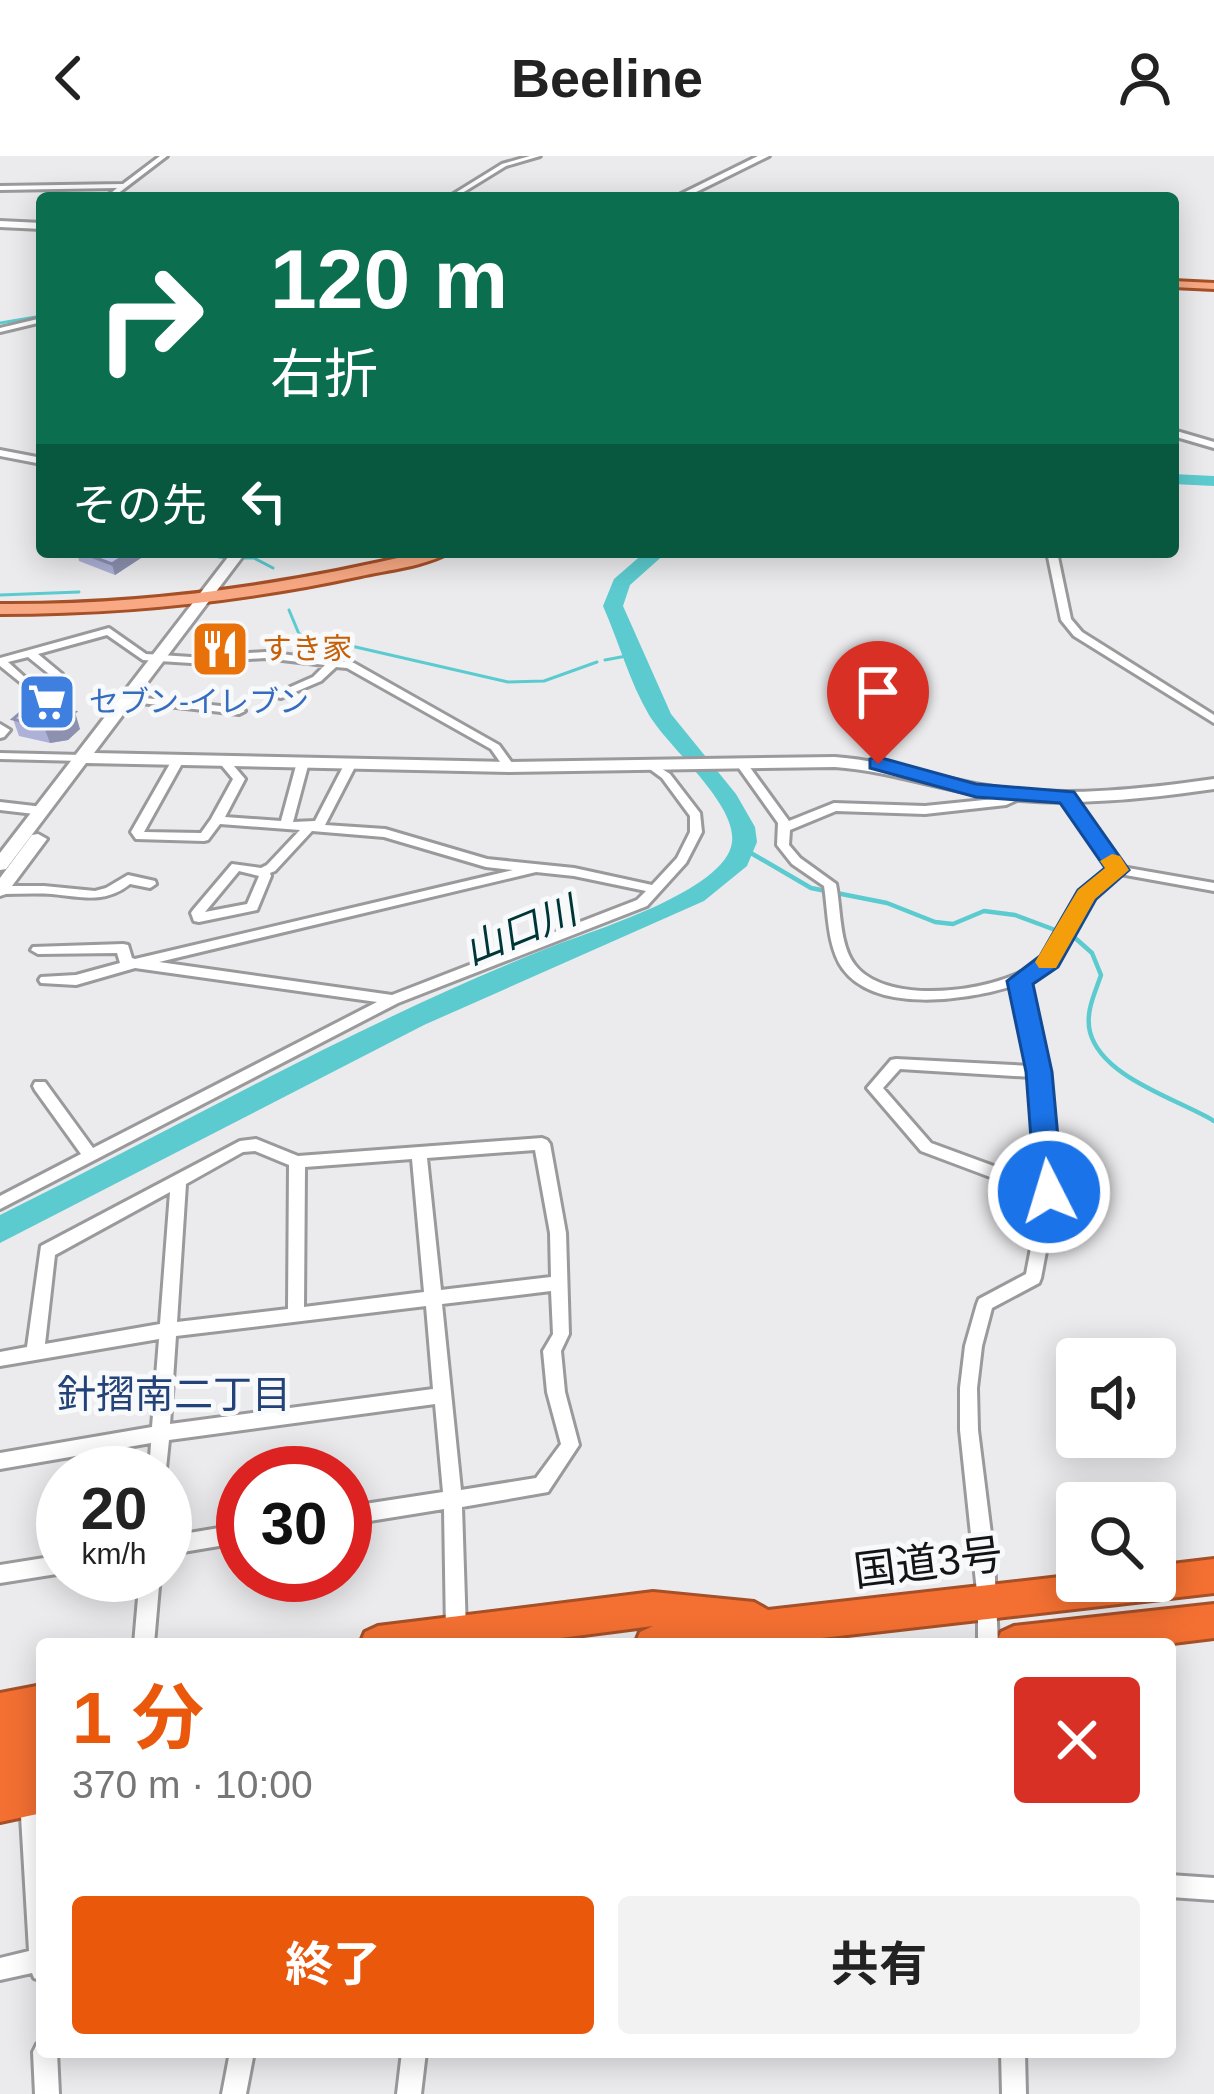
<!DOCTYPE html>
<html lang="ja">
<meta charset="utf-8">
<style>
body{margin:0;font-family:Helvetica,"Noto Sans JP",sans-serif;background:#f2f2f2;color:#222;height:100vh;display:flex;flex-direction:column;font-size:45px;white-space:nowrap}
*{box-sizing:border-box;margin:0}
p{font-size:39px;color:#767676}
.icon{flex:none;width:66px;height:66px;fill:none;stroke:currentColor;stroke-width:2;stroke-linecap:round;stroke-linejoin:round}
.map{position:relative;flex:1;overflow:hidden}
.drawer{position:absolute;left:36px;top:1482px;width:1140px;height:420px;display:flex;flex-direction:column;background:#fff;border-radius:12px;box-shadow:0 6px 30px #0003}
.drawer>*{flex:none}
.guide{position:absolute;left:36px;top:36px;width:1143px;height:366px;border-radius:12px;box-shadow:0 6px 30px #0003;background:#0b6e4f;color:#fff;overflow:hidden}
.buttons{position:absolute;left:1056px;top:1182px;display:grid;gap:24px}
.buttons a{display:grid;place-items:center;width:120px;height:120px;border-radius:12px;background:#fff;box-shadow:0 6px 30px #0003;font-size:60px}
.speed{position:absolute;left:36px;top:1290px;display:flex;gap:24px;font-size:60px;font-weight:700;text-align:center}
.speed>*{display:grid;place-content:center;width:156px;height:156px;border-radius:50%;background:#fff;box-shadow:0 6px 30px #0003;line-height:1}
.speed small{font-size:30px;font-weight:400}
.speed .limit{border:18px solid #d22;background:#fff;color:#111}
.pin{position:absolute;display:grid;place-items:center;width:102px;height:102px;color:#fff;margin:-123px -51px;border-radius:50% 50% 50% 0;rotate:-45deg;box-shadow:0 0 12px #0007}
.pin .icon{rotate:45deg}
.me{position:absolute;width:132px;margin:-66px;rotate:355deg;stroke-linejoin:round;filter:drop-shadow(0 0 9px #0008)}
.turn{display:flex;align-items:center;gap:42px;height:252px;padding:0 36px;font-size:54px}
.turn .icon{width:156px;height:156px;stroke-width:2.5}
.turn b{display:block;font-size:84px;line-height:102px}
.then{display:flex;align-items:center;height:114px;padding:0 36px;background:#0003;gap:24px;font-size:45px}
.round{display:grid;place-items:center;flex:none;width:126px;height:126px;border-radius:12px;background:#f2f2f2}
.head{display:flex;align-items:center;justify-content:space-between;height:204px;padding:0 36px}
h1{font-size:72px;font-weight:700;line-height:90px;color:#ea580c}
.button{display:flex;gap:24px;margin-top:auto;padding:24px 36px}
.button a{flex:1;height:138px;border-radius:12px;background:#ea580c;color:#fff;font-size:48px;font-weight:700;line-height:138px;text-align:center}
.button a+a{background:#f2f2f2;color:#222}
header{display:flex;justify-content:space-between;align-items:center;height:156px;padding:0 36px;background:#fff;font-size:54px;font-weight:700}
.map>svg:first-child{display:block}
</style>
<header><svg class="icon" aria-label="back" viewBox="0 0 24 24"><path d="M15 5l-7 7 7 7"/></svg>Beeline<svg class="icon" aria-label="person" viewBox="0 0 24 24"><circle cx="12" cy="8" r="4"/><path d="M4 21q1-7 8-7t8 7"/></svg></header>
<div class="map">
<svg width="1214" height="1938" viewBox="0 0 1214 1938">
<rect width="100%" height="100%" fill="#ebebed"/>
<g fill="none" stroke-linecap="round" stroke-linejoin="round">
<path stroke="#5ccbcf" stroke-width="3" d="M0 167 42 160
M225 396 219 401 229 402
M240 402H254L273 412
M0 439 79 436
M289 454 299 478 508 526 544 525 597 506
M605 504 637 498"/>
<path stroke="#5ccbcf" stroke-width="4.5" d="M744 693 811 732 887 747 935 766 953 768 984 755 1015 759 1074 781 1092 797 1101 819C1095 837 1085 856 1090 876 1102 922 1178 943 1214 965"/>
<path fill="#5ccbcf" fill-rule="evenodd" d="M1173 318 1214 320V330L1173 328Z
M645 396H667L630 429 623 450 671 558 736 638 755 671 757 686 747 710 704 745 424 869 0 1087V1059C182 969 359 867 548 792 588 776 727 735 732 686 737 648 668 591 649 559 629 525 619 486 603 450L614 423Z"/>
<g stroke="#9a9a9c" stroke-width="6">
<path id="street" d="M160 0H167L112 42H105L117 32 0 34V30L123 28Z
M530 0H540L506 10 454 42H447L502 8Z
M42 162V166L0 176V172Z
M1173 274 1214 286V292L1173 280Z
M0 294 42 302V308L0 300Z
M1047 396H1057L1071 463 1082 476 1214 559V567L1074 480 1061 464Z
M109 472 146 498 191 501 265 496 354 507 499 589 515 611 513 613H505L491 593 347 512 336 511 321 525 281 542 277 541V537L313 521 325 509 265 502 191 507 143 504 107 479 38 498 62 518V522H54L28 501 8 506 30 526V530L26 531 0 510V502Z
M145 542 239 552 245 555 239 558 141 547 139 545Z
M0 568 10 574 4 581 0 582Z
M0 597 82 599 88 602 82 605 0 603Z
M178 601 184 604 144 676 201 677 211 663 233 623 218 605 224 602 228 603 245 623 225 661 281 665 297 606 303 603 309 606 293 666 315 665 345 607 351 604 357 607 325 669 385 673 487 703 574 712 652 729 677 702 690 676V660L662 622 647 611 645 609 651 606 670 618 700 657 702 676 686 707 647 750 398 847 0 1053V1040L81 998 35 934 33 930 35 926H45L93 992 377 846 135 812 76 829 41 827 39 824 41 821 76 819 120 807 117 797 38 798 31 794 33 791 123 788 128 789 132 802 135 803 513 714 486 711 384 681 312 675 275 715 270 717 271 720 257 754 199 766 194 765 191 757 193 754 232 708 261 712 267 709 300 674 220 668 208 684 204 685 136 683 131 676 172 604ZM239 715 259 720 247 748 205 756ZM536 716 574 720 646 735 637 744 392 839 159 806Z
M742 605 746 606 789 665 834 647 925 650 1004 642 1022 635 1028 639 1006 649 925 658 836 655 790 674 789 689 800 702 836 728C841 752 839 789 855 809 889 853 1009 835 1045 801 1073 774 1074 735 1111 713L1061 641 1063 638H1071L1122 711 1214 727V735L1120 718C1075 746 1079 803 1026 825L1046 916 1057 1037 1041 1122 1039 1127 992 1152 982 1190 977 1232 978 1274 994 1402 998 1488H978V1445L960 1274V1232L965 1190 977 1148 979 1143 1026 1118 1041 1040 921 995 867 932 891 904 896 903 1031 910 1013 830C967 844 876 858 843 813 827 791 828 755 824 730L792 708 777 689 778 667 736 608ZM900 913 1032 921 1040 1027 931 987 883 932Z
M0 646 43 651 49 655 43 659 0 654Z
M128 719 155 725 156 728 150 732 130 728C105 748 82 741 52 738 35 737 17 738 0 738V730H44L95 735 106 732Z
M542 982 547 984 550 988 566 1077 569 1178 561 1195 565 1236 579 1289 548 1336 462 1351 466 1475 463 1482 456 1485 449 1482 446 1475 444 1353 345 1369V1351L443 1336 435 1248 169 1284 165 1322V1317H149L151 1287 0 1313V1297L152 1271 159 1183 0 1210V1196L27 1191 41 1090 240 985 256 983 298 1000ZM535 994 550 1077 551 1121 441 1134 427 1002ZM255 995 289 1009 288 1153 177 1166 186 1028 243 996ZM412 1003 424 1136 304 1151 305 1011ZM170 1036 160 1168 45 1188 55 1099ZM551 1135 553 1178 543 1195 547 1236 561 1288 536 1322 461 1334 442 1148ZM426 1150 433 1233 170 1268 176 1180Z
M243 1368V1386L165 1399V1381Z
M63 1399V1417L0 1427V1409Z
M140 1419H160L154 1488H134Z
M31 1632 39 1635 42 1648V1825L34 1822 32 1817 0 1824V1802L29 1795 20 1643 23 1635Z
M1170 1719 1214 1722V1744L1170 1741Z
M42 1885V1896H57L59 1938H35L33 1896 37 1888Z
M230 1896H254L246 1938H222Z
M402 1896H426L421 1938H397Z
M1001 1896H1025L1026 1938H1002Z"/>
</g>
<g stroke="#9a9a9c" stroke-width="6">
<path id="secondary" d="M758 0H769L684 42H673Z
M0 65 42 67V73L0 71Z
M232 396H246L94 597 509 606 835 601C891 605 944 625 1000 632 1071 641 1143 633 1214 623V633C1143 643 1071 651 1000 642 944 635 891 615 835 611L509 616 86 607 6 713 0 714V697Z
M38 678 47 683 6 738 0 740V722L32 679Z"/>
</g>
<g stroke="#a65028" stroke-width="6">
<path id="primary" d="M1173 125 1214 127V133L1173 131Z
M423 396H450C426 410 388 414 361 420 241 446 122 458 0 458V448C144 449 283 430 423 396Z"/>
</g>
<g stroke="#a65028" stroke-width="6">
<path id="highway" d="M1214 1403V1437L769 1488H635L640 1476 653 1470 514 1488H360L365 1476 378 1470 653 1436 754 1446 768 1454 1077 1419V1425H1155V1410Z
M1214 1448V1482L1165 1488H996L1001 1476 1014 1470Z
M42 1529V1657L0 1666V1537Z"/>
</g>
<use href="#street" fill="#fff" fill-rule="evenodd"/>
<use href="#secondary" fill="#fff" fill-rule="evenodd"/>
<use href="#primary" fill="#f8a984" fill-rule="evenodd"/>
<use href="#highway" fill="#f47032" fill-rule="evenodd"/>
</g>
<path fill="#adb1d7" d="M74 396H139L141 402 115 419 79 405 78 399Z
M25 538 66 542 54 551 80 573 68 584 50 587 19 580 13 563 29 550Z"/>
<path fill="#8d90af" d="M130 396H139L141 402 115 419 112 408Z
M62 531 66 542 41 563 37 552Z
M75 556 80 573 68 584 50 587 44 571Z"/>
<path fill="#c9cefa" stroke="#8d90af" stroke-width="3" d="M80 396H130L112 408Z
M39 527 62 531 41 548 32 547 25 538Z
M33 546 75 556 63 567 44 571 13 563Z"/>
<path fill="#1a73e8" stroke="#114b97" stroke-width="3" d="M878 601 976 628 1074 636 1129 714 1096 743 1058 811 1033 828 1052 916 1063 1036 1059 1044H1039L1035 1036 1026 916 1007 825 1040 800 1078 734 1105 712 1060 647 976 641 870 612V603Z"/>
<path fill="#f59e0b" d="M1112 698 1120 700 1129 714 1095 743 1056 812H1039L1035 806 1078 734 1105 712 1100 705Z"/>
<defs>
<g id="restaurant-square" transform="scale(3)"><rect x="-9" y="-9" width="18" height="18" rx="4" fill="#e8710a" stroke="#f8f9fa"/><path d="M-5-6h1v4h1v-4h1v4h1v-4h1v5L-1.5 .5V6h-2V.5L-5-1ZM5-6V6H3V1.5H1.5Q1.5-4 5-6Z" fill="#fff"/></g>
<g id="supermarket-square" transform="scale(3)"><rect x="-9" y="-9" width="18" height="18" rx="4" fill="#3f7fe0" stroke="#f8f9fa"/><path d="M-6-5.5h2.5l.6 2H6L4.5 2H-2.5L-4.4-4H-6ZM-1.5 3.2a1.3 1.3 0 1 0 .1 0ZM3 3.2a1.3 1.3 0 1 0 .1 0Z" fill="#fff"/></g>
</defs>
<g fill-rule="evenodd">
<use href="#restaurant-square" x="220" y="493"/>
<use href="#supermarket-square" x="47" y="546"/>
</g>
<g text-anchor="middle" stroke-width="10" stroke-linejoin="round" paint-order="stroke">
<g font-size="30" fill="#c56008" stroke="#f8f9fa" text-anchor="start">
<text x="262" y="503">すき家</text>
</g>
<g font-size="30" fill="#366cbe" stroke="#f8f9fa" text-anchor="start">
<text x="89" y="556">セブン-イレブン</text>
</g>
<g font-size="39" font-style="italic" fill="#003537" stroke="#f8f9fa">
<text transform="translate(520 774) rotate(-22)" y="14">山口川</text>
</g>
<g font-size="39" fill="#224278" stroke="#f8f9fa">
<text x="174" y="1252">針摺南二丁目</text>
</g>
<g font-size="42" fill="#141414" stroke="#f8f9fa">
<text transform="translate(928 1406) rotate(-7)" y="15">国道3号</text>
</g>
</g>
</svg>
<div class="buttons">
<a><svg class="icon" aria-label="sound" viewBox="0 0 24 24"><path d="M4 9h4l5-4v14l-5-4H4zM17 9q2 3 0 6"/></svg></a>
<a><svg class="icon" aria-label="search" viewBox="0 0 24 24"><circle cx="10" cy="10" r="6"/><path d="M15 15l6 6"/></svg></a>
</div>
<div class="speed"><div>20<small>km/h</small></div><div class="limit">30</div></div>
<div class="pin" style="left:878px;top:608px;background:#d93025"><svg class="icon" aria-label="arrive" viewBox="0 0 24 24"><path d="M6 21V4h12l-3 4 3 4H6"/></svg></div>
<svg class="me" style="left:1049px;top:1036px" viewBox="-20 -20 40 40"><circle r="17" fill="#1a73e8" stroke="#fff" stroke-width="3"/><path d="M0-11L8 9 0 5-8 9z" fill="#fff"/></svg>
<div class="guide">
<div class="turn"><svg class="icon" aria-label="right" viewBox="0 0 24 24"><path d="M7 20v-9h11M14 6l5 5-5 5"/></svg><div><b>120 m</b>右折</div></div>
<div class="then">その先<svg class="icon" aria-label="left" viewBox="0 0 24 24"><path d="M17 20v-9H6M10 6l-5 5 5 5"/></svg></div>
</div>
<section class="drawer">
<div class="head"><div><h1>1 分</h1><p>370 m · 10:00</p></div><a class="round" style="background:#d93025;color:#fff"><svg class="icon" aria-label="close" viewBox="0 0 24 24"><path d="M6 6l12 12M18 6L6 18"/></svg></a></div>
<div class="button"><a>終了</a><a>共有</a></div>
</section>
</div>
